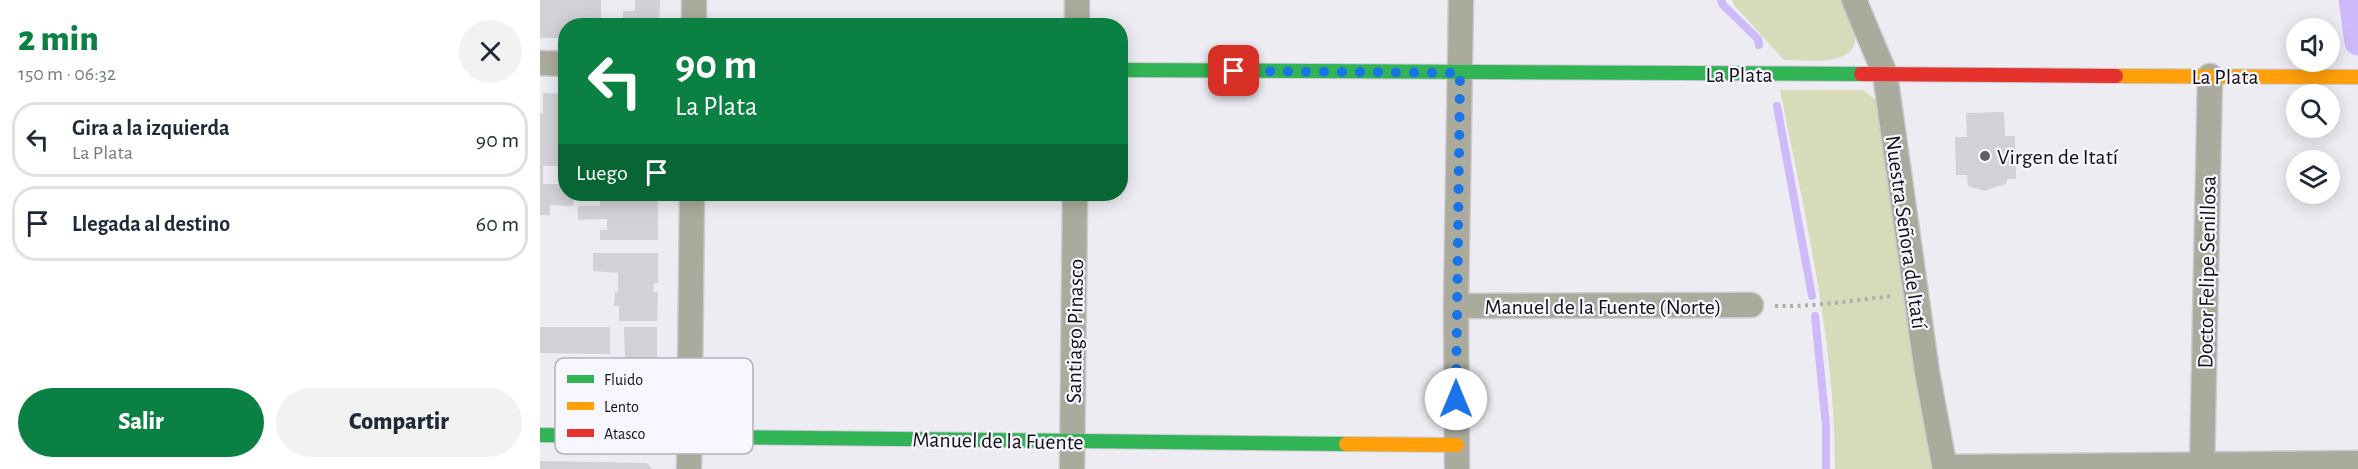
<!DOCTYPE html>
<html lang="es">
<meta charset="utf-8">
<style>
body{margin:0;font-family:"Alegreya Sans",sans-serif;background:#f2f2f3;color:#1f2937;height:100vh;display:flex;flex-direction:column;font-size:22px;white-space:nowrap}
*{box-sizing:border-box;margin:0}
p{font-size:20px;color:#747a83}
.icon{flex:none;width:33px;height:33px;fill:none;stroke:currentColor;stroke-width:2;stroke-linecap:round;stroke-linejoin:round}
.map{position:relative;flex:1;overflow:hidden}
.side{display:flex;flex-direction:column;background:#fff;width:540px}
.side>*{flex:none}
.hud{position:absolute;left:18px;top:18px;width:570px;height:183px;border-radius:24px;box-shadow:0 3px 15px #0003;background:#0b8043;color:#fff;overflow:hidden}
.controls{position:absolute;left:1746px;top:18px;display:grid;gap:12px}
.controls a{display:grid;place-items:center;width:54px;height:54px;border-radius:50%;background:#fff;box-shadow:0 3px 15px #0003;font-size:30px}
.pin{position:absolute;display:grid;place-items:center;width:51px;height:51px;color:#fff;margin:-26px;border-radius:12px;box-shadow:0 3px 9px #0006}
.me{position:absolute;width:66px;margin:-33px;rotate:0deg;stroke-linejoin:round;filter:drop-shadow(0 0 4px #0008)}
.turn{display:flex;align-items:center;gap:21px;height:126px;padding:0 18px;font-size:27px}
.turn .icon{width:78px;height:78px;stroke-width:2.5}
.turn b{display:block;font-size:42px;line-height:51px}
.then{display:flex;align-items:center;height:57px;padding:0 18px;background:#0003;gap:12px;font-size:22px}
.round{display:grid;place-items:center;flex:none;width:63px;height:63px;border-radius:32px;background:#f2f2f3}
.summary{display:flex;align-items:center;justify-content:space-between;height:102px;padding:0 18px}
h1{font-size:36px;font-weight:800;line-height:45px;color:#0b8043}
.primary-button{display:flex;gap:12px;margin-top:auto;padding:12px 18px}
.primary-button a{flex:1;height:69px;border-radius:36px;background:#0b8043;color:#fff;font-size:24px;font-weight:800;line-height:69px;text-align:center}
.primary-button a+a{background:#f2f2f3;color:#1f2937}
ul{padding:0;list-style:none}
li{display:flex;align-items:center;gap:18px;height:75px;margin:0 12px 9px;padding:0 6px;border:3px solid #e0e1e3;border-radius:24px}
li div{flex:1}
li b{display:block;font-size:22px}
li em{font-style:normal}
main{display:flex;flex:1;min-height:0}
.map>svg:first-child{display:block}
</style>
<main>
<section class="side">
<div class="summary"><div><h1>2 min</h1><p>150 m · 06:32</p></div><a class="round"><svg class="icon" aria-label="close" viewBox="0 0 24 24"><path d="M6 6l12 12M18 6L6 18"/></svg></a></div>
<ul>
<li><svg class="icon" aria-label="left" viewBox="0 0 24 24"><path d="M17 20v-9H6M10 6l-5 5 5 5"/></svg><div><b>Gira a la izquierda</b><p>La Plata</p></div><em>90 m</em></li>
<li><svg class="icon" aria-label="arrive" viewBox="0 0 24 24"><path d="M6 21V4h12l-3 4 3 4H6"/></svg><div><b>Llegada al destino</b></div><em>60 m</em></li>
</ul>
<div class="primary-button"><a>Salir</a><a>Compartir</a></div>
</section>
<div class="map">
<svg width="1818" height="469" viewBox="0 0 1818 469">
<rect width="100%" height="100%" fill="#edecf2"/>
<path fill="#d8dbba" d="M1192 0H1302C1306 11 1314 24 1315 36 1318 68 1265 60 1244 60L1194 5Z
M1240 90H1323L1337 101 1391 469H1295C1295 340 1265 216 1240 90Z"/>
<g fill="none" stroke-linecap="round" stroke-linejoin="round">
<path stroke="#cebafa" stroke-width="8" d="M1181 0 1183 5 1218 39 1219 45
M1237 106 1272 296
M1275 316 1286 425V469"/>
<path stroke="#cebafa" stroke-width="27" d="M1812 0 1818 42"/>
</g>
<path fill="#d2d1d6" d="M0 0H61V26H26V38H0Z
M95 0H120L119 26H83V11H95Z
M3 93 26 94V166H3V184H26V194H41V198H34L33 206 10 205V215H0V113H3Z
M1464 112 1465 136H1475L1476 179H1468L1465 185 1458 186 1445 191 1428 186 1427 175H1416L1415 137H1427L1426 113Z
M60 194H118V240H60V230H67V219L38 220V206H60Z
M53 253H118V283H114L113 292H118L117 321H79V306H74L75 292H78V273L53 271Z
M0 327H70V354L0 353Z
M84 327H117V359L85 358Z
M33 358H53V369H33Z
M0 461 107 463 112 469H0Z"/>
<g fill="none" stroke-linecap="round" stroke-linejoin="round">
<g stroke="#cbcace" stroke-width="27">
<path id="street" d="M1314 0 1345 74 1387 372 1405 469
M154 26V0
M537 26V0
M0 63 26 64
M916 306 1211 305
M1405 467 1818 463
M149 469 152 194
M532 469 535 194
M917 469 916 306 921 0
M1662 469 1670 76"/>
</g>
<g stroke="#cbcace" stroke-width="16">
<path id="fast" d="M580 70 1321 74
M0 435 806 444"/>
</g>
<g stroke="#cbcace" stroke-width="16">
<path id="slow" d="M1576 76 1818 77
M806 444 917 445"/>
</g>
<g stroke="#cbcace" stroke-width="16">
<path id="jam" d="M1321 74 1576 76"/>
</g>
<path stroke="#aeafaa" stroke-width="4" stroke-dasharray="3 4.5" stroke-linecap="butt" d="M1235 306C1275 307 1314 300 1353 296"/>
<use href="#street" stroke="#aaab9c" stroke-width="24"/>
<use href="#fast" stroke="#30b455" stroke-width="14"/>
<use href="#slow" stroke="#ff9f0a" stroke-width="14"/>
<use href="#jam" stroke="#e5322d" stroke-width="14"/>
</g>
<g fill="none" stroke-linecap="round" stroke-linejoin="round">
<path stroke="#1a73e8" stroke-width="10" stroke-dasharray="0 18" d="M694 71 920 73 916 399"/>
</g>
<circle fill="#5f5e63" stroke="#f8f6ff" stroke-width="2" cx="1445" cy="156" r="6"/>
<g text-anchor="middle" stroke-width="4.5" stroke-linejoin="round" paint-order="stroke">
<g font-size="22" fill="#131116" stroke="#f8f6ff">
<text x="1199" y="82">La Plata</text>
<text x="1685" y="84">La Plata</text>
<text transform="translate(1367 232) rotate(82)" y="8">Nuestra Señora de Itatí</text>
<text transform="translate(1666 272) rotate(-89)" y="8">Doctor Felipe Senillosa</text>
<text x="1063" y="314">Manuel de la Fuente (Norte)</text>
<text transform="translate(534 331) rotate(-89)" y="8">Santiago Pinasco</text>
<text transform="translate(458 440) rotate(1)" y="8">Manuel de la Fuente</text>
</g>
<g font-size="22" fill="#131116" stroke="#f8f6ff" text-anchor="start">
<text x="1457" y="164">Virgen de Itatí</text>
</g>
</g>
<rect x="15" y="358" width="198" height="96" rx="9" fill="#f8f6ff" stroke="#b3b1b9" stroke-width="1.5"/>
<rect x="27" y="375" width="27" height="8" fill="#30b455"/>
<rect x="27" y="402" width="27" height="8" fill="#ff9f0a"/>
<rect x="27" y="429" width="27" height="8" fill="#e5322d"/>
<g font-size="16" fill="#131116">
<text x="64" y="385">Fluido</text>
<text x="64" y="412">Lento</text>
<text x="64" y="439">Atasco</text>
</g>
</svg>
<div class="controls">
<a><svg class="icon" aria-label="sound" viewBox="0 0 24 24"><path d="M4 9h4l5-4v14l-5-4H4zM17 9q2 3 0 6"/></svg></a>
<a><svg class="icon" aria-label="search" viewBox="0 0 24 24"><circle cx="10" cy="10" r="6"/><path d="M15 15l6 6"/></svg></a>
<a><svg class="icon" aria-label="layers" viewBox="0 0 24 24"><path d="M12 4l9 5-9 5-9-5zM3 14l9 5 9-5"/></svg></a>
</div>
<div class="pin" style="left:694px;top:71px;background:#d93025"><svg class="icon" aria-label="arrive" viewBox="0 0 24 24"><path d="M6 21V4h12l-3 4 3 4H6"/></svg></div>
<svg class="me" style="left:916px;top:399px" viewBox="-20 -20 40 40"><circle r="19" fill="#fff"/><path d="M0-13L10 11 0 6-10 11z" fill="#1a73e8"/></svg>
<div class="hud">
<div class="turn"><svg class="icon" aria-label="left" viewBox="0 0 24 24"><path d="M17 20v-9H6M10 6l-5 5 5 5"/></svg><div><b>90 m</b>La Plata</div></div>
<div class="then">Luego<svg class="icon" aria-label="arrive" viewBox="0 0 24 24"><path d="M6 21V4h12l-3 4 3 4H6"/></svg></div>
</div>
</div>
</main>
